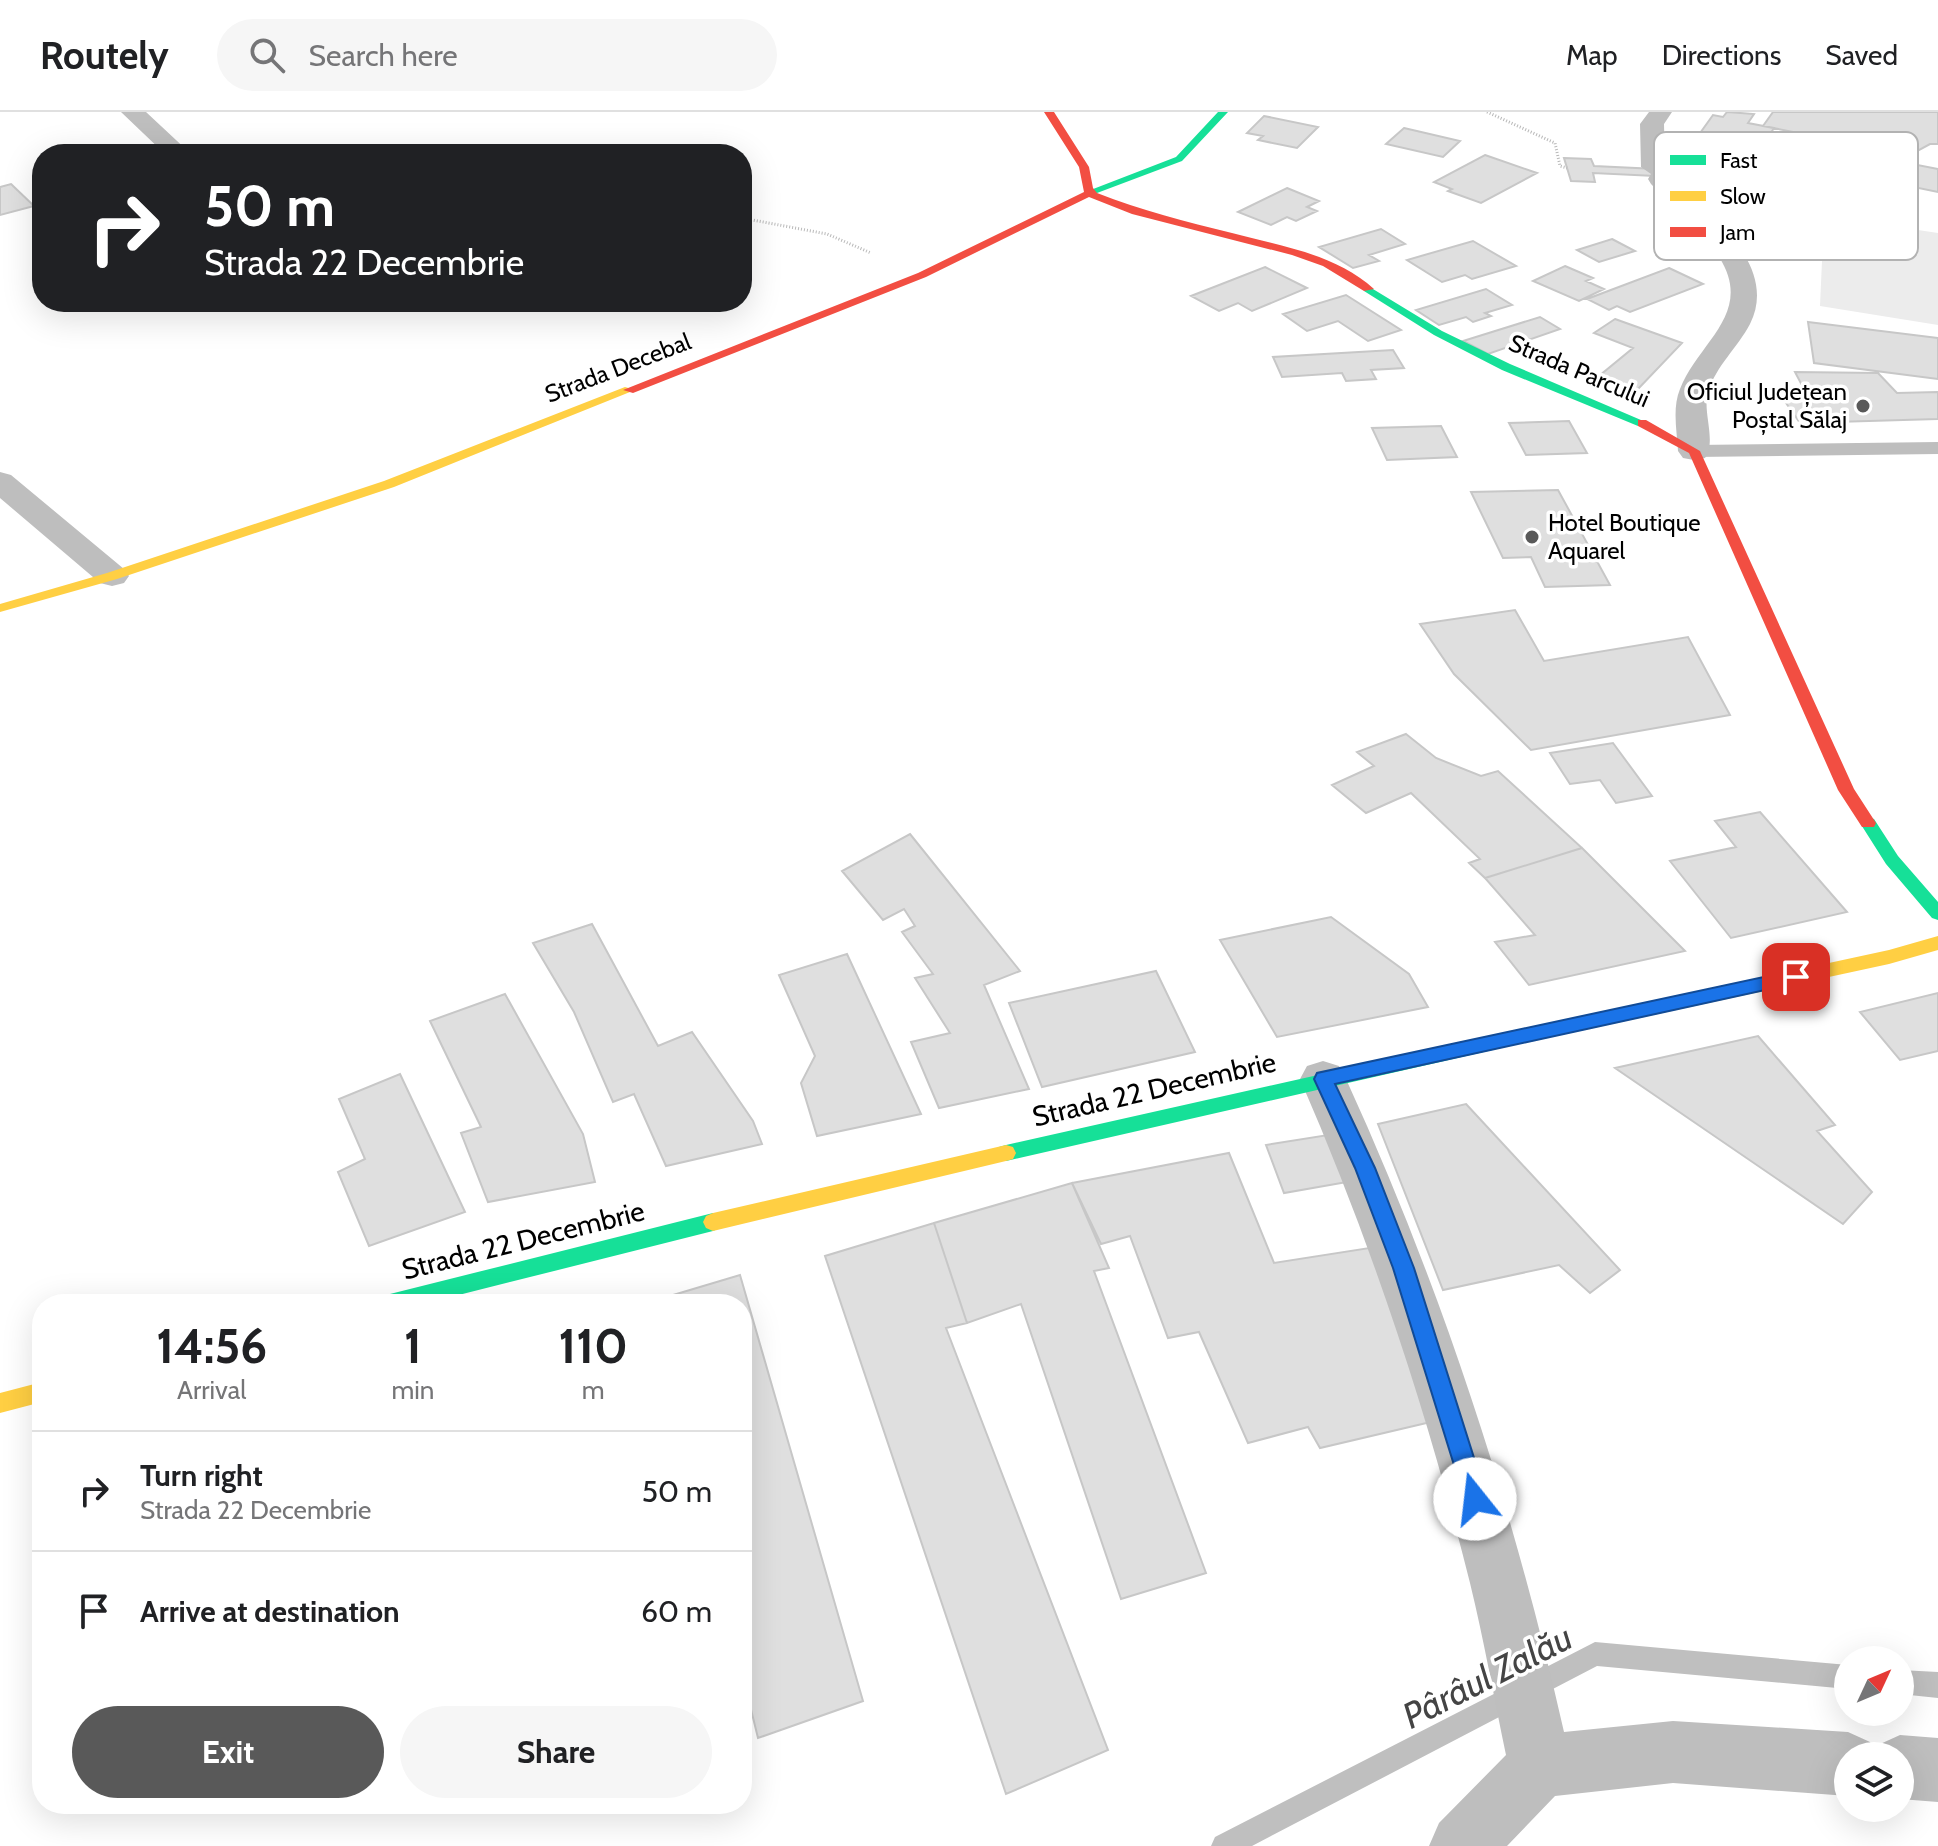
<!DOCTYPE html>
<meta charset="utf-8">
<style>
body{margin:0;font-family:Cabin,sans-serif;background:#f6f6f6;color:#202124;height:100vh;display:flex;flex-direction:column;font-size:30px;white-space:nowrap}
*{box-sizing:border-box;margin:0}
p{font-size:26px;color:#757577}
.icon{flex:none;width:44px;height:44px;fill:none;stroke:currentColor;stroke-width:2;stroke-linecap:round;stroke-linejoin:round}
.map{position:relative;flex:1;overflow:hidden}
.sheet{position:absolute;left:32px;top:1182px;width:720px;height:520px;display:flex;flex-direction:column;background:#fff;border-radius:32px;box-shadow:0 8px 32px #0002}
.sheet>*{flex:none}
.hud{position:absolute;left:32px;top:32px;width:720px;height:168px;border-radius:32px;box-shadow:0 8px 32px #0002;background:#202124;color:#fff;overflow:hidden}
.needle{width:52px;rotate:46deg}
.tools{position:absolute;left:1834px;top:1534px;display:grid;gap:16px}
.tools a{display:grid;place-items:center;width:80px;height:80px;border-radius:50%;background:#fff;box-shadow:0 8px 32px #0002;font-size:40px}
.pin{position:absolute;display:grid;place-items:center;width:68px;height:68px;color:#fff;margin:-34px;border-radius:16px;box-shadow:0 4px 12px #0006}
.me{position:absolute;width:88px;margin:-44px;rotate:344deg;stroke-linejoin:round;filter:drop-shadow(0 0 6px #0008)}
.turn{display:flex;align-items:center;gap:28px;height:168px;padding:0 40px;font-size:36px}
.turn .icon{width:104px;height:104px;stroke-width:2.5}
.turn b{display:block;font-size:56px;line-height:68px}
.eta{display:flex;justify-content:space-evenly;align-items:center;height:136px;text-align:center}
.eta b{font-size:48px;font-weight:700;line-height:56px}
.button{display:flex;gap:16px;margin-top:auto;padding:16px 40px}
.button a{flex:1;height:92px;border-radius:48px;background:#595959;color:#fff;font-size:32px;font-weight:700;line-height:92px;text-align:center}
.button a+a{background:#f6f6f6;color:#202124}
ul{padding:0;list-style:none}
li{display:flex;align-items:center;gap:24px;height:120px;padding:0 40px;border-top:2px solid #e0e0e0}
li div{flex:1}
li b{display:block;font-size:30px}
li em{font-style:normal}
header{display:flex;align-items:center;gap:48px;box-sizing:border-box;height:112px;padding:0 40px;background:#fff;border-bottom:2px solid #e0e0e0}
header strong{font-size:38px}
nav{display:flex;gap:44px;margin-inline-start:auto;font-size:28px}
.search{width:560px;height:72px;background:#f6f6f6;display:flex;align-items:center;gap:20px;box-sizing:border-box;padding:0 28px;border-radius:44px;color:#757577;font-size:30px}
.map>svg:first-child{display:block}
</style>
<header>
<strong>Routely</strong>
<div class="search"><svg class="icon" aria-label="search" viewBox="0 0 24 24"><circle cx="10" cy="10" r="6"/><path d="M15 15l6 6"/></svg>Search here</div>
<nav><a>Map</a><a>Directions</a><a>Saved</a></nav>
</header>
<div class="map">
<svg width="1938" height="1734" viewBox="0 0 1938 1734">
<rect width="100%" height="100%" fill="#fff"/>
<path fill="#ececec" d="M1824 104 1938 121V213L1820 194Z"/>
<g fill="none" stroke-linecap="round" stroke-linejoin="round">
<path fill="#bfbfbf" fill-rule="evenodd" d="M1595 1530 1848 1553V1577L1597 1554 1252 1734H1211L1215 1725Z
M1900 1558 1938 1560V1586L1900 1582Z"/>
</g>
<path fill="#dfdfdf" stroke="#c7c7c7" stroke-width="2" d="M1727 0 1754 2 1748 11 1774 16 1751 51 1742 49 1735 59 1689 49 1696 40 1688 38 1713 3 1723 5Z
M1773 0H1938V32H1930L1910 43 1763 14Z
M1264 4 1318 15 1297 36 1258 28 1263 24 1247 21Z
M1404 16 1460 29 1443 45 1386 32Z
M1850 31 1910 43 1907 51 1938 57V80L1836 59Z
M1485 43 1537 61 1481 91 1448 79 1452 77 1434 70Z
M1564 46 1591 47 1594 54 1720 60 1730 83 1704 82 1697 66 1593 61 1595 70 1571 69Z
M11 72 34 94 0 103V75Z
M1287 76 1319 89 1307 95 1317 99 1296 109 1287 105 1271 113 1238 100Z
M1381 117 1405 132 1369 143 1379 149 1353 156 1319 135Z
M1612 127 1635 139 1599 150 1577 138Z
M1473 129 1516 154 1472 167 1465 163 1442 170 1407 148Z
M1565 154 1593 166 1586 169 1604 177 1579 189 1533 169Z
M1265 155 1307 176 1252 199 1238 191 1219 199 1191 184Z
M1669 156 1703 172 1630 200 1617 194 1609 198 1587 187Z
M1486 177 1512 193 1485 201 1491 204 1473 210 1466 205 1439 213 1416 198Z
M1346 183 1401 218 1368 229 1338 209 1307 219 1283 202Z
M1540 205 1560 217 1488 242 1463 229Z
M1615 207 1682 231 1637 278 1599 264 1633 236 1594 221Z
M1808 210 1938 226V267L1814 251Z
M1393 238 1404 256 1371 258 1376 267 1346 269 1342 261 1282 265 1273 245Z
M1795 260 1878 261 1897 281 1938 280V307L1800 311 1779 281 1805 279Z
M1569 309 1587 341 1526 343 1509 311Z
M1441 314 1457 345 1387 348 1372 316Z
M1558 378 1610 473 1545 475 1531 445 1503 446 1471 380Z
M1515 498 1544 549 1688 525 1730 603 1531 638 1454 562 1420 512Z
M1406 622 1436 646 1481 664 1498 659 1582 736 1485 766 1469 751 1480 747 1411 681 1366 701 1332 673 1374 654 1357 640Z
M1613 631 1652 684 1616 691 1600 668 1570 672 1550 641Z
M1760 700 1847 800 1731 826 1670 749 1736 735 1715 709Z
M910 722 1020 859 984 873 1029 977 939 996 911 930 950 921 915 866 933 862 902 820 915 814 904 797 883 808 842 759Z
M1582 736 1685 839 1529 873 1495 830 1535 823 1485 766Z
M1331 805 1409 862 1428 895 1277 925 1220 828Z
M592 812 658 934 692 920 753 1009 762 1032 666 1054 634 982 613 990 574 900 533 831Z
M847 842 921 1002 817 1024 801 971 815 944 779 863Z
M1156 859 1195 940 1042 975 1009 891Z
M1938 881V939L1900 948 1860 900Z
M505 882 583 1022 595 1070 488 1090 461 1021 481 1015 430 909Z
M1758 924 1835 1013 1817 1019 1872 1080 1843 1112 1615 956Z
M400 962 465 1100 369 1134 338 1060 365 1047 339 987Z
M1466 992 1620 1158 1590 1181 1559 1153 1443 1178 1378 1012Z
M1328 1023 1347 1070 1284 1081 1266 1033Z
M1229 1041 1274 1151 1382 1134 1435 1309 1320 1336 1308 1315 1248 1331 1199 1220 1168 1226 1130 1124 1101 1132 1072 1071Z
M1072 1071 1109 1156 1094 1159 1206 1461 1121 1487 1021 1192 967 1211 934 1111Z
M934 1111 967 1211 946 1216 1108 1638 1006 1682 825 1144Z
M740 1163 863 1589 758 1626 742 1561V1192H643Z"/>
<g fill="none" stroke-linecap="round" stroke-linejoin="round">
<path stroke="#b9b9b9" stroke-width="3" stroke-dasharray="1 2" stroke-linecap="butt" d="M1487 0 1555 31 1560 54 1567 56
M742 106 827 122 871 141"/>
<path fill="#bebebe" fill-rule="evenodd" d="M1851 73 1859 78 1850 96 1844 97 1686 99 1677 94 1686 89 1838 87 1845 74Z
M1938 330V342L1694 345 1683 339 1694 333Z"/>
<path fill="#bebebe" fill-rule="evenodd" d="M121 0H146L191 42H165Z
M1649 0H1672L1664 12 1665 55 1662 60 1669 62C1706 99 1780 152 1750 212 1738 235 1716 254 1708 280 1702 300 1717 329 1705 346L1694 348 1683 346 1678 339C1677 319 1672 296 1680 277 1698 230 1755 201 1719 145 1701 118 1674 96 1651 72L1648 67 1651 62 1641 55 1640 12Z
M0 360 11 363 124 457 129 464 124 471 112 474 100 471 0 386Z
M1323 949 1339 954 1346 967C1442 1177 1513 1395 1564 1620L1673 1609 1848 1620 1870 1630 1875 1640 1878 1633 1900 1623 1938 1626V1690L1900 1687V1644H1848V1684L1673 1671 1555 1684 1507 1734H1429L1439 1711 1506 1643C1494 1586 1484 1528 1470 1471 1427 1299 1371 1130 1300 967L1307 954Z"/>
<path fill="#16e098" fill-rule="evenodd" d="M1218 0H1228L1182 49 1097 81 1088 79 1176 45Z
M1368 174 1442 219 1510 252 1648 311 1638 314 1502 258 1434 223 1364 179V175Z
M1868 705 1874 707 1898 744 1938 790V808L1932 806 1886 752 1860 711Z
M1510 920 1517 922 1519 927 1517 932 1510 934 1006 1049 999 1047 996 1041 999 1035 1006 1033Z
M713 1101 720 1104 723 1110 720 1116 713 1119 423 1192H375L378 1185 386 1183Z"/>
<path fill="#ffcf43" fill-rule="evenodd" d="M625 275 635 278 394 375 117 467 0 500V492L107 461 384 369Z
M1938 824V838L1889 852 1510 934 1503 932 1501 927 1503 922 1510 920 1889 838Z
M1006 1033 1013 1035 1016 1041 1013 1047 1006 1049 713 1119 706 1116 703 1110 706 1104 713 1101Z
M42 1270V1290L0 1301V1281Z"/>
<path fill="#f24e42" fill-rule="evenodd" d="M1044 0H1054L1089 55 1093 76 1097 81C1141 98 1186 110 1232 121 1280 134 1336 142 1374 177L1364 179 1323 154 1292 143 1132 102 1089 85 926 165 633 281 623 278 918 161 1084 80 1079 55Z
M1638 308H1646L1700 339 1854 677 1876 711 1874 715H1862L1838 678 1689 341 1638 314Z"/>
</g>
<path fill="#1a73e8" stroke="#114b97" stroke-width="2" d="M1796 858 1805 865 1802 870 1335 972 1375 1056 1414 1156 1487 1387 1483 1395 1475 1399 1467 1395 1393 1156 1355 1056 1314 967 1317 961Z"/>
<g fill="#595959" stroke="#fff" stroke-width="3">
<circle cx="1863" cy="294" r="8"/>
<circle cx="1532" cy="425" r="8"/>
</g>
<g text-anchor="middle" stroke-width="7" stroke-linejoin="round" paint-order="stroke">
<g font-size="24" fill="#000" stroke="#fff">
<text transform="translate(618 256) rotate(-21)" y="8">Strada Decebal</text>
<text transform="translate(1579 259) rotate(23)" y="8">Strada Parcului</text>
</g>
<g font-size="24" fill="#000" stroke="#fff" text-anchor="end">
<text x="1847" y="288">Oficiul Județean<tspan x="1847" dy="28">Poștal Sălaj</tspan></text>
<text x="1548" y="419" text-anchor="start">Hotel Boutique<tspan x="1548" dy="28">Aquarel</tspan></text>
</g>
<g font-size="28" fill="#000" stroke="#fff">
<text transform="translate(1154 977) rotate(-13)" y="10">Strada 22 Decembrie</text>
<text transform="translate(523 1128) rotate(-14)" y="10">Strada 22 Decembrie</text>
</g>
<g font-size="36" font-style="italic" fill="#444" stroke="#fff">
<text transform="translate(1487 1564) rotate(-27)" y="13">Pârâul Zalău</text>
</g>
</g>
<rect x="1654" y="20" width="264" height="128" rx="12" fill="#fff" stroke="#b2b2b2" stroke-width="2"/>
<rect x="1670" y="43" width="36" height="10" fill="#16e098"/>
<rect x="1670" y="79" width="36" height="10" fill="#ffcf43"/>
<rect x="1670" y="115" width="36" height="10" fill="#f24e42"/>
<g font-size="22" fill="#000">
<text x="1720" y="56">Fast</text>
<text x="1720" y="92">Slow</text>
<text x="1720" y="128">Jam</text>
</g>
</svg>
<div class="tools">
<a><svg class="needle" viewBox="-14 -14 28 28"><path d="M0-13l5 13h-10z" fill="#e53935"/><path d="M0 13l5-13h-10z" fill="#757577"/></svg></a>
<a><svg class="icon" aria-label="layers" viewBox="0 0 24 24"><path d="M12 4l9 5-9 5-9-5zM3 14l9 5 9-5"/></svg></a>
</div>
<div class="pin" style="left:1796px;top:865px;background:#d93025"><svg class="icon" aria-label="arrive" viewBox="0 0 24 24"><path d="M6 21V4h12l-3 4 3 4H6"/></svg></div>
<svg class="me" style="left:1475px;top:1387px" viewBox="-20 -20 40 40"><circle r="19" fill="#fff"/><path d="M0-13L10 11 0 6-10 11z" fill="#1a73e8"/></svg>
<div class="hud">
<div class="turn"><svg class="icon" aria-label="right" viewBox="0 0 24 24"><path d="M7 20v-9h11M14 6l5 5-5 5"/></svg><div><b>50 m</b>Strada 22 Decembrie</div></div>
</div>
<section class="sheet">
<div class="eta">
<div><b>14:56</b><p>Arrival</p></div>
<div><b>1</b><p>min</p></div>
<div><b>110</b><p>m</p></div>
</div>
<ul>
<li><svg class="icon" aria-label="right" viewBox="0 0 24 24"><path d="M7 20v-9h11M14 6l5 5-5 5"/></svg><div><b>Turn right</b><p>Strada 22 Decembrie</p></div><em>50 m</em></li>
<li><svg class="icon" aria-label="arrive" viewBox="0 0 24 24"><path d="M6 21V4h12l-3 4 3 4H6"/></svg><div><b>Arrive at destination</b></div><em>60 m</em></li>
</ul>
<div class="button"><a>Exit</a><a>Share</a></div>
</section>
</div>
